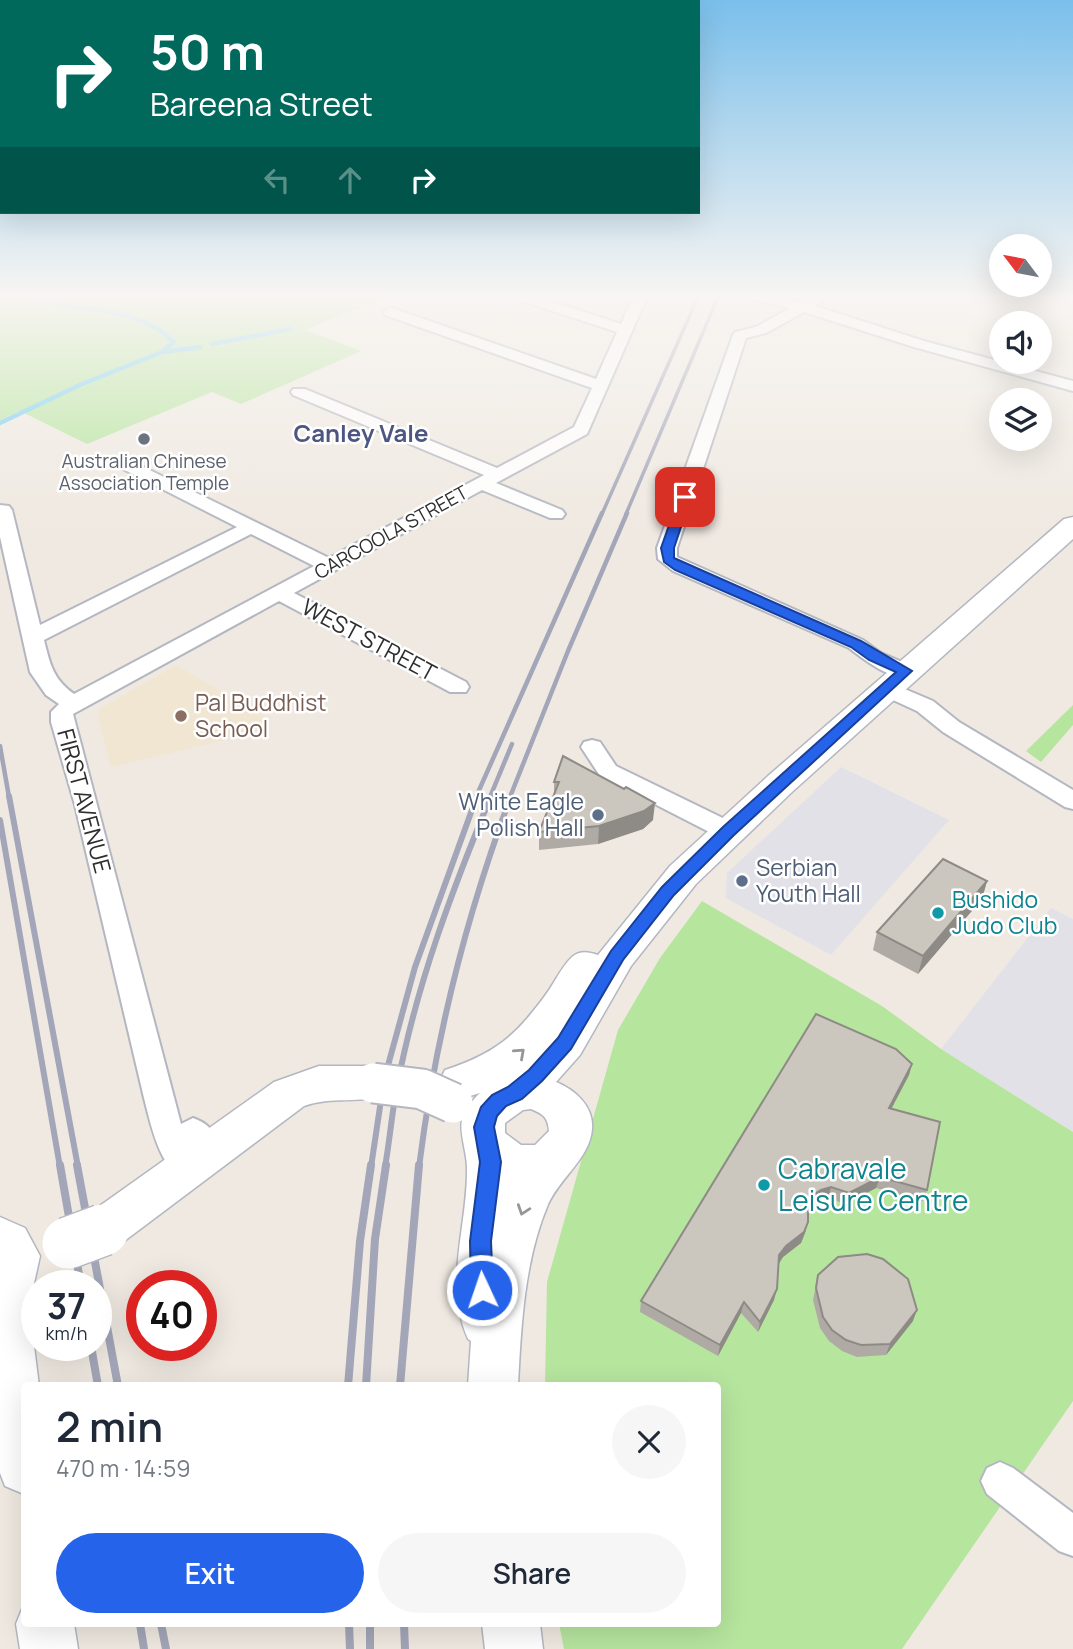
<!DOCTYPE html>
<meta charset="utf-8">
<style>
body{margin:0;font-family:Manrope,sans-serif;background:#f6f6f7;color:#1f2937;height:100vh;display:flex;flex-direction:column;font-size:26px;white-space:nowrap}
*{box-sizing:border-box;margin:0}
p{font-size:23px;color:#747a83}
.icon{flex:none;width:38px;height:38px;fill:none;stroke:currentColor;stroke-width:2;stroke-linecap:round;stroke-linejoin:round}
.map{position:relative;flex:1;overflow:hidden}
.panel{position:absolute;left:21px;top:1382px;width:700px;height:245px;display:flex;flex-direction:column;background:#fff;border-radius:7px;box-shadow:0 7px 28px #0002}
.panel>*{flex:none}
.hud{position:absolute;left:0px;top:0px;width:700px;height:214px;box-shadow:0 7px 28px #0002;background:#00695c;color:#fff;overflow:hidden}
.needle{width:46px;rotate:302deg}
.controls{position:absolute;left:989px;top:234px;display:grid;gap:14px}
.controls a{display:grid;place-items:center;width:63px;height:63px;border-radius:50%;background:#fff;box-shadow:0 7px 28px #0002;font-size:35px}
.speed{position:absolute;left:21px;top:1270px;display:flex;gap:14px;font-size:35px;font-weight:700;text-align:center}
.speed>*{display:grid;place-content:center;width:91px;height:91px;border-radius:50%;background:#fff;box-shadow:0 7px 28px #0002;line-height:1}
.speed small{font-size:18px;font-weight:400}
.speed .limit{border:10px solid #d22;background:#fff;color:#111}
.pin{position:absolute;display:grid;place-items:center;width:60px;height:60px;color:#fff;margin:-30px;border-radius:14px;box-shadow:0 4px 10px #0006}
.me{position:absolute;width:77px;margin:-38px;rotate:357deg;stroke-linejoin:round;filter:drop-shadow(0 0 5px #0008)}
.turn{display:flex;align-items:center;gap:24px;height:147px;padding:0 35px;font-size:32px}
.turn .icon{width:91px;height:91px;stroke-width:2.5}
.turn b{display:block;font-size:49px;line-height:60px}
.lanes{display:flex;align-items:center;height:66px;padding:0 35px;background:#0003;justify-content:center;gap:35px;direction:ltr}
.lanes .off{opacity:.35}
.round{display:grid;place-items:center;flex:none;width:74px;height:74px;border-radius:37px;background:#f6f6f7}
.summary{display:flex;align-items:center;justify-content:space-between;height:119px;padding:0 35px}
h1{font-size:42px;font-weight:600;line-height:52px}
.cta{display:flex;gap:14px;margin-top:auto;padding:14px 35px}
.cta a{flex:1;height:80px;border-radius:42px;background:#2563eb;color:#fff;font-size:28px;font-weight:600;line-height:80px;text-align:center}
.cta a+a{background:#f6f6f7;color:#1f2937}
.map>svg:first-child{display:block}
</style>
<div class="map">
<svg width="1073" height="1649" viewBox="0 0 1073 1649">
<rect width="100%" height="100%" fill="#efe9e1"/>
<path fill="#e3e1e8" d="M841 767 949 820 831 955 726 898 727 873Z
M1051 908 1073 919V1132L941 1049Z"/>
<path fill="#f0e6d1" d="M176 665 268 719 242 736 111 767 98 718 99 709Z"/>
<path fill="#b6e59e" d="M0 297H386L305 330 361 351 241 404 212 392 87 444 20 411 0 420Z
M1073 705V725L1041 762 1026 751Z
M702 901 882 1006 941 1049 1073 1132V1401L902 1649H564L559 1624H718V1386H545L547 1282 618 1030 660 958Z"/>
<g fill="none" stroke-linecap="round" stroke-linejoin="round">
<path stroke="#75cff0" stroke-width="4.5" d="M212 344 290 329
M164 352 200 347
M0 423 82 384 162 352 174 342C142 309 92 311 49 303L34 297"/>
<g stroke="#b4b7c1" stroke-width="4">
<path id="street" d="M517 297H538L621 324 633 297H647L587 434 496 483 562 510 565 514 562 518H550L482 490 294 593 466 682 469 687 466 692H450L279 601 73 714 181 1124 193 1118C227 1130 213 1154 200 1176 163 1190 151 1124 144 1098L75 805 51 722V712L59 704 46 695 30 672 0 537V505L9 506 12 510 40 625 237 527 117 466 114 462 123 457 329 558 484 475 293 395 291 392 293 389H305L497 468 574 427 592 388 385 315 383 312 390 308 395 309 596 379 617 332 519 300ZM251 534 314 566 74 694C53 679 50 664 44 640Z
M751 297H776L801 302 811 297H828L815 306 924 341 1073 381V391L914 347 804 312 766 333 746 338 677 548V557L863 640 881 653 914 667 917 672 914 677C892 682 865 660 849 648L673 571 658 559 657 548 733 335 735 332 756 327 790 308 753 300Z
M888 682 933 701 959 722 1073 790V809L1065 807 943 732 917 711 880 694 877 689 880 684Z
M592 740 600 742 616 766 737 825 740 831 737 837 728 839 719 837 600 776 581 747 584 742Z
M1000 1462 1013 1468 1073 1513V1556L1059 1551 987 1494 981 1481 987 1468Z"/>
</g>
<g stroke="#b4b7c1" stroke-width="3">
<path id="secondary" d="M1073 517V539L792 792 696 884 631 966 580 1055 556 1082C575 1090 594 1106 592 1129 590 1159 557 1180 547 1207 524 1263 521 1327 518 1386H468L471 1341 468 1339C443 1283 468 1225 467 1168 467 1153 459 1132 462 1120 466 1110 472 1100 480 1093L460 1099 445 1094 439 1082 445 1070C496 1053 516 1036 547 993 555 982 562 966 572 957 580 950 589 952 598 955L670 866 768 776 1064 519ZM531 1109C543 1114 548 1117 549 1131L535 1145H521L505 1133V1123L523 1110Z
M319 1066H373L388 1071 394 1083 388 1095C360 1104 332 1096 304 1106L119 1245 103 1251 87 1245 80 1230 87 1215 274 1082Z
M0 1217 25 1228 40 1256 29 1306 39 1386H24V1494L5 1486 0 1473Z
M24 1604V1624H74L78 1649H20L16 1624Z
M482 1624H540L543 1649H485Z"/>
</g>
<use href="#street" fill="#fff" fill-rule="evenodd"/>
<use href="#secondary" fill="#fff" fill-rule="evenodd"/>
<path stroke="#a3a6b8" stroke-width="3.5" d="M602 514 698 297
M626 514 718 297"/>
<path stroke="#a3a6b8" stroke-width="4.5" d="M0 746 9 797
M476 797 602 513
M490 797 512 744
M510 797 568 651 627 513"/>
<path stroke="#a3a6b8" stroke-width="6" d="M9 796 78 1167
M0 820 60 1167
M371 1167 384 1080 415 967 477 796
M385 1167C390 1139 392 1110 398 1082 417 983 453 888 491 796
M419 1167C435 1040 466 916 511 796"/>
<path stroke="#a3a6b8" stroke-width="8" d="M60 1165 81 1286
M77 1165 118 1386
M91 1346 98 1386
M348 1386 360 1241 371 1165
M366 1386 375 1239 386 1165
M400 1386 419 1165
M140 1624 144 1649
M161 1624 166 1649
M349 1624 350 1649
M370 1624V1649
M404 1624 405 1649"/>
<g stroke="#b4b7c1" stroke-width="43" stroke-linecap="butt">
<path id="secondary-bridge-far1" d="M373 1083 422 1089 453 1103"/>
</g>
<g stroke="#b4b7c1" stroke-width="54" stroke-linecap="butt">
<path id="secondary-bridge" d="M68 1243 103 1230"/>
</g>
<use href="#secondary-bridge-far1" stroke="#fff" stroke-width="39"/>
<use href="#secondary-bridge" stroke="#fff" stroke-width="51"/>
</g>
<path fill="#afaba4" d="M563 756 653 820 643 829 598 844 539 850V832L554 795V782Z
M987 881 982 899 918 974 873 950 877 932Z
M912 1064 909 1075 891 1109 927 1190 923 1201 876 1188 846 1204 828 1198 818 1201 810 1206 808 1210V1222L805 1233 801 1243 783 1257 779 1264 774 1300 758 1332 741 1313 718 1356 640 1312 641 1301Z
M818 1275 913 1321 886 1355 857 1357 842 1351 829 1341 820 1328 813 1300Z"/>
<path fill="#8e8b86" d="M655 803 653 820 643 829 598 844 599 826Z
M987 881 982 899 918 974 923 956Z
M912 1064 909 1075 886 1119 889 1108Z
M880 1177 876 1188 846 1204 849 1193Z
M831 1187 828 1198 818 1201 810 1206 805 1215 808 1204 813 1195 821 1190Z
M808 1222 805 1233 801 1243 783 1257 777 1266 779 1255 786 1246Z
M777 1289 774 1300 758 1332 760 1322Z
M744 1302 741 1313 718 1356 720 1345Z
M917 1310 913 1321 886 1355 890 1344Z"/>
<path fill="#cbc7bf" stroke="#8e8b86" stroke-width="2" d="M563 756 624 789 626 787 655 803 644 811 599 826 539 832 559 782H554Z
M943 859 987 881 923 956 877 932Z
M816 1014 896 1049 912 1064 889 1108 940 1122 927 1190 880 1177 849 1193 831 1187 821 1190 813 1195 808 1204V1222L804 1232 786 1246 779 1255 777 1289 760 1322 744 1302 720 1345 641 1301Z
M867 1254 883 1259 908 1279 917 1310 890 1344 861 1345 846 1340 832 1330 823 1317 816 1288 818 1275 838 1257Z"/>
<defs><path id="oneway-chevron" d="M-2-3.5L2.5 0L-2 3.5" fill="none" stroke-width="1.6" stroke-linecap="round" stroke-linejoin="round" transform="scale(1.75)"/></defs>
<g stroke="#969696">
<use href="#oneway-chevron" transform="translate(520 1053) rotate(-42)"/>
<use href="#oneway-chevron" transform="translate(523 1210) rotate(109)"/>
</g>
<linearGradient id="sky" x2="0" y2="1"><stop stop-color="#7abfeb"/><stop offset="0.56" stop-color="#f8f5f2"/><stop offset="1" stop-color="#f8f5f2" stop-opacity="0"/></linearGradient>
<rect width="1073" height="528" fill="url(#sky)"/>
<path fill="#2563eb" stroke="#184099" stroke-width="2" d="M685 493 691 497 674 548V558L861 641 912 671 734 835 674 895 623 960 571 1049 542 1081 522 1099 506 1106 497 1116 494 1127 501 1162 491 1241 493 1290 490 1297 482 1300 474 1297 471 1290 470 1241 480 1162 474 1127 481 1107 492 1095 508 1087 529 1070 558 1038 611 951 662 887 723 827 896 672 869 660 851 647 675 570 664 562 661 548 679 497Z"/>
<circle fill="#6b7280" stroke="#fff" stroke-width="2.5" cx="144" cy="439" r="7"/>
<circle fill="#8d6e63" stroke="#fff" stroke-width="2.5" cx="181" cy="716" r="7"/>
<g fill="#5c6f8a" stroke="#fff" stroke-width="2.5">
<circle cx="598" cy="815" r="7"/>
<circle cx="742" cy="881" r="7"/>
</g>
<g fill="#0f9aa8" stroke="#fff" stroke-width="2.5">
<circle cx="938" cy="913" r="7"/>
<circle cx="764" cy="1185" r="7"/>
</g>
<g text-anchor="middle" stroke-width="5" stroke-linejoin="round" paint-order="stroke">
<g font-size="19" fill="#5b616d" stroke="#fff">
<text x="144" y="468">Australian Chinese<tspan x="144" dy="22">Association Temple</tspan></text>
</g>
<g font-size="19" fill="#2e2e2e" stroke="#fff">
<text transform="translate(391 532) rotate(-29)" y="7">CARCOOLA STREET</text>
</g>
<g font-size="23" fill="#2e2e2e" stroke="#fff">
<text transform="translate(369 640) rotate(28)" y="8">WEST STREET</text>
<text transform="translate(84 801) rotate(75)" y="8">FIRST AVENUE</text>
</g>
<g font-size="23" fill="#785e54" stroke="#fff" text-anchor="start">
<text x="195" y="711">Pal Buddhist<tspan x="195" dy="26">School</tspan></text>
</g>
<g font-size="23" fill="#4e5e75" stroke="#fff" text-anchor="end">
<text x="584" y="810">White Eagle<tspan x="584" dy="26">Polish Hall</tspan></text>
<text x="756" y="876" text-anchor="start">Serbian<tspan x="756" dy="26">Youth Hall</tspan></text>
</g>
<g font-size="23" fill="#0d838f" stroke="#fff" text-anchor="start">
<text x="952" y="908">Bushido<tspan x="952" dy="26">Judo Club</tspan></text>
</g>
<g font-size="24" font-weight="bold" fill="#4d5680" stroke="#fff">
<text x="361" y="442">Canley Vale</text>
</g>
<g font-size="28" fill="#0d838f" stroke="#fff" text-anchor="start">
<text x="778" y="1179">Cabravale<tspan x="778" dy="32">Leisure Centre</tspan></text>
</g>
</g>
</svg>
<div class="controls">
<a><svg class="needle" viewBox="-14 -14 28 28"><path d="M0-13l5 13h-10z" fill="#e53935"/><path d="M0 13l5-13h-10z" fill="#747a83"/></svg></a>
<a><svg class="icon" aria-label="sound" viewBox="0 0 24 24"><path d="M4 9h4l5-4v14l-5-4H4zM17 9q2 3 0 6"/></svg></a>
<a><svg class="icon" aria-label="layers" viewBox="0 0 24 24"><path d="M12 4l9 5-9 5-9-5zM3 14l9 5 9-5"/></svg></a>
</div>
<div class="speed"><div>37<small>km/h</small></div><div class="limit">40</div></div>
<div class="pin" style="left:685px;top:497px;background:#d93025"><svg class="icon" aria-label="arrive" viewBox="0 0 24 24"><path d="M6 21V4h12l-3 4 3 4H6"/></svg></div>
<svg class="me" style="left:482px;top:1290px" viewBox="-20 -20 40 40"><circle r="17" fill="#2563eb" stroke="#fff" stroke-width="3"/><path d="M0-11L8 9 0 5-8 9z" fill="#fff"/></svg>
<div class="hud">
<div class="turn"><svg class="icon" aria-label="right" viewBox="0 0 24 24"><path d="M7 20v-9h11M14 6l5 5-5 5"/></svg><div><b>50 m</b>Bareena Street</div></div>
<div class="lanes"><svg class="icon off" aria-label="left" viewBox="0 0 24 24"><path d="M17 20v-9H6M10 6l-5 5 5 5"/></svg><svg class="icon off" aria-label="ahead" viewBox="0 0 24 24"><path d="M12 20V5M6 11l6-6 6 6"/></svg><svg class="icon" aria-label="right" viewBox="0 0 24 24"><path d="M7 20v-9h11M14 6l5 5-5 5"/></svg></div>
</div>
<section class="panel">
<div class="summary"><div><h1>2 min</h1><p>470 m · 14:59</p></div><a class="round"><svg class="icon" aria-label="close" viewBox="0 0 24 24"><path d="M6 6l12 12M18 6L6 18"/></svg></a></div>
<div class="cta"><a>Exit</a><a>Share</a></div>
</section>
</div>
